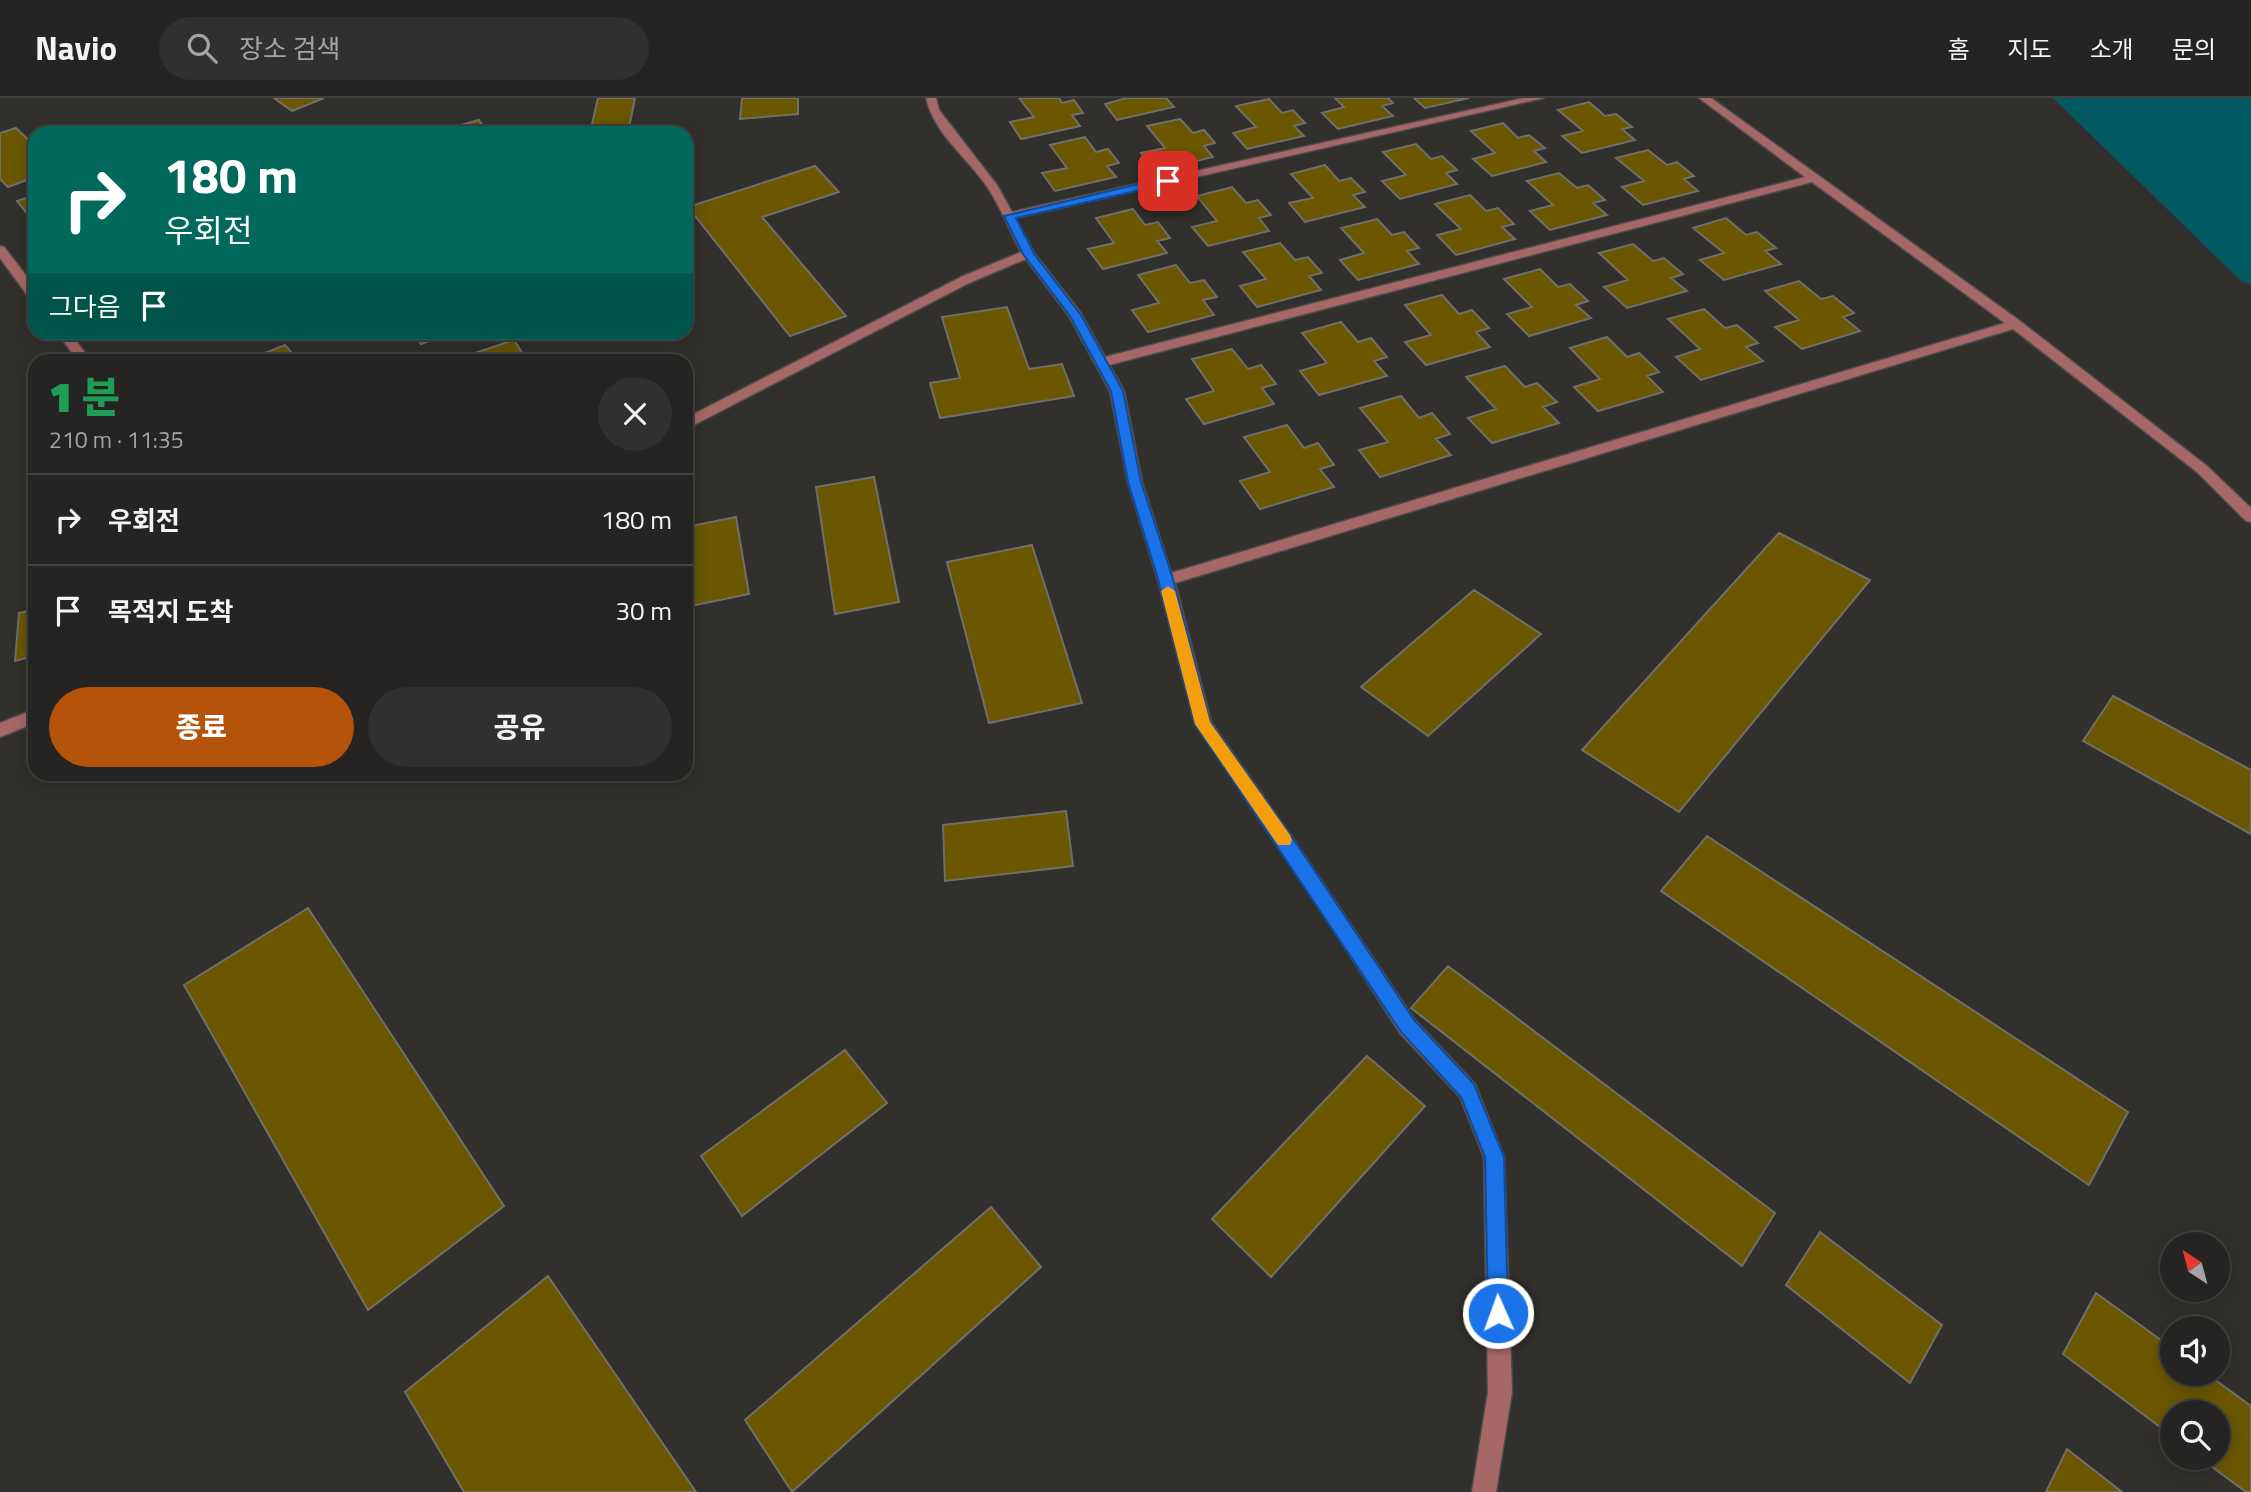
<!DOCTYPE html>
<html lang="ko">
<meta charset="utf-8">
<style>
body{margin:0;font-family:"Titillium Web","Noto Sans KR",sans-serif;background:#32302f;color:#f1f3f6;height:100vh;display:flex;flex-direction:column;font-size:26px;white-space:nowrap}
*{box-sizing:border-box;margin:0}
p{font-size:23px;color:#a4a4a5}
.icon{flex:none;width:38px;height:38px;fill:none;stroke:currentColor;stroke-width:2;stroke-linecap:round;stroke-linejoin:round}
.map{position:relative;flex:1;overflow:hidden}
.panel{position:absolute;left:28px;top:256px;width:665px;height:427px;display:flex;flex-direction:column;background:#262422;border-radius:21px;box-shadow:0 4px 18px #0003,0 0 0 2px #424140}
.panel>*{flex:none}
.banner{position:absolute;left:28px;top:28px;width:665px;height:214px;border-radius:21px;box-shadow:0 4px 18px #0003,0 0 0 2px #424140;background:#00695c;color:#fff;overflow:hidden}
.needle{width:46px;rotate:324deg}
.fabs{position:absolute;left:2160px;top:1134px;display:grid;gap:14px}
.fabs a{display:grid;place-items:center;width:70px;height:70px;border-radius:50%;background:#262422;box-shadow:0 4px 18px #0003,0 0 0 2px #424140;font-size:35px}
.pin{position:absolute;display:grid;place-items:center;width:60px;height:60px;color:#fff;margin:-30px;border-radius:14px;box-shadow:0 4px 10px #0006}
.me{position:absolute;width:77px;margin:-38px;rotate:358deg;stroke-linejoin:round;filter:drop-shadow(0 0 5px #0008)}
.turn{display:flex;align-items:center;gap:24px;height:147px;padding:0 21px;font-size:32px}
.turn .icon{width:91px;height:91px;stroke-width:2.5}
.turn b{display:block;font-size:49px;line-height:60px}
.then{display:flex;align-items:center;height:66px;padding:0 21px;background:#0003;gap:14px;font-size:26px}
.round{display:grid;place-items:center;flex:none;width:74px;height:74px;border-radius:37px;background:#32302f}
.head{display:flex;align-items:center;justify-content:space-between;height:119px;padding:0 21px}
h1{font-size:42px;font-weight:800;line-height:52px;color:#1e9e55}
.primary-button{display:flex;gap:14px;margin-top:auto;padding:14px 21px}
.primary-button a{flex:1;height:80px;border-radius:42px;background:#b45309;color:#fff;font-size:28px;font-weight:800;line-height:80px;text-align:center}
.primary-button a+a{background:#32302f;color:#f1f3f6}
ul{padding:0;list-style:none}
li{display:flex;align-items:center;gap:21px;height:91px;padding:0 21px;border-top:2px solid #424140}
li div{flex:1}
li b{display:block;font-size:26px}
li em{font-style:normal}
header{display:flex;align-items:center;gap:42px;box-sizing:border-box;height:98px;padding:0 35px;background:#262422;border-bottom:2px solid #424140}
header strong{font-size:33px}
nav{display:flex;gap:38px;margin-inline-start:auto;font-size:24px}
.search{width:490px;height:63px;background:#32302f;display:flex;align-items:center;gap:18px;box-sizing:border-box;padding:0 24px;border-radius:38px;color:#a4a4a5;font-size:26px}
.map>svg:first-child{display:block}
</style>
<header>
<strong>Navio</strong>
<div class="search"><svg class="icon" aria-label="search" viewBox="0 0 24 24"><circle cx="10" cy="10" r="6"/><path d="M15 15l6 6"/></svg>장소 검색</div>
<nav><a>홈</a><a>지도</a><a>소개</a><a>문의</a></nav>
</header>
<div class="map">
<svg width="2251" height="1394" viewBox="0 0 2251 1394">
<rect width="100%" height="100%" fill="#32302d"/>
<path fill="#035962" d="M2053 0H2251V187L2240 182Z"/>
<path fill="#6a5700" stroke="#706f6a" stroke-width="2" d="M274 0H324L292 13Z
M598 0H635L628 35H590Z
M742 0H798V16L740 21Z
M1019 0H1059L1062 5 1074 2 1083 15 1072 17 1080 28 1021 41 1010 24 1034 19Z
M1127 0H1166L1174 9 1117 22 1105 6Z
M1335 0H1388L1393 5 1382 8 1393 18 1338 31 1322 15 1344 9Z
M1414 0H1469L1425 10Z
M1269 1 1282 15 1293 12 1305 25 1294 28 1304 38 1247 51 1233 35 1256 29 1236 8Z
M1589 4 1605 18 1616 16 1632 29 1622 31 1635 42 1582 55 1562 38 1583 33 1558 12Z
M1180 21 1193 35 1204 32 1215 45 1204 48 1213 59 1155 73 1141 55 1165 50 1147 28Z
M479 22 488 35 436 34Z
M1503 25 1518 40 1529 37 1545 50 1534 53 1546 64 1492 78 1473 61 1495 55 1471 33Z
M16 30 35 48V79L8 89 0 81V35Z
M1085 39 1096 54 1108 51 1119 65 1107 68 1116 79 1055 93 1042 75 1067 70 1050 47Z
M1416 46 1431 61 1442 58 1457 72 1446 75 1457 86 1400 101 1382 83 1406 77 1383 54Z
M1648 52 1667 67 1677 64 1694 78 1684 81 1698 93 1643 107 1622 89 1644 83 1616 60Z
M1325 67 1339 83 1351 80 1365 94 1353 97 1365 109 1305 124 1289 105 1313 100 1291 76Z
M815 68 839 94 762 119 846 218 790 238 688 109Z
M1559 75 1577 90 1588 87 1605 102 1593 105 1607 117 1550 132 1530 113 1553 107 1527 83Z
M1232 89 1246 105 1258 102 1271 117 1259 120 1269 133 1208 148 1192 129 1217 123 1197 98Z
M35 97V122L33 123 17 103Z
M1470 97 1486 113 1498 110 1514 126 1502 129 1515 141 1456 157 1437 137 1461 131 1435 106Z
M1133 111 1145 127 1158 124 1170 140 1157 143 1167 155 1103 171 1088 151 1114 145 1096 120Z
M1726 120 1746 137 1757 134 1776 150 1765 153 1781 166 1724 182 1700 162 1724 155 1693 130Z
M1377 121 1392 137 1404 134 1419 150 1407 153 1419 166 1358 182 1340 162 1364 155 1341 130Z
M1280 145 1295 162 1308 159 1322 175 1309 178 1321 192 1257 209 1240 188 1266 181 1243 154Z
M1633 146 1653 163 1664 160 1683 176 1671 180 1687 193 1627 210 1604 189 1628 182 1599 155Z
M1176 167 1190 185 1204 182 1217 199 1203 202 1214 217 1148 234 1132 212 1159 205 1138 177Z
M1540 171 1558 189 1570 186 1588 203 1576 207 1591 220 1529 238 1507 216 1532 209 1504 181Z
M1799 183 1821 201 1833 198 1854 215 1843 219 1860 233 1802 251 1775 229 1799 222 1765 193Z
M1442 197 1459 216 1472 212 1489 230 1476 234 1490 249 1426 267 1405 244 1431 237 1405 207Z
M1007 209 1029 271 1062 266 1074 298 940 320 930 285 960 280 942 219Z
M1704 211 1725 230 1737 227 1758 245 1746 249 1763 263 1701 282 1676 259 1700 251 1668 221Z
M1341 224 1358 244 1371 240 1387 259 1374 263 1387 278 1319 297 1300 273 1327 265 1302 235Z
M414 234H455L421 246Z
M1607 239 1627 259 1639 255 1659 274 1647 278 1663 294 1598 313 1574 289 1600 281 1570 250Z
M514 242 527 262H454Z
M285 247 298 262H248Z
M1232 251 1248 271 1261 267 1276 286 1262 290 1274 306 1204 326 1186 301 1214 293 1192 261Z
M1505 268 1525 289 1537 285 1557 304 1543 309 1559 325 1492 345 1468 320 1496 311 1466 279Z
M1401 298 1419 320 1432 315 1450 336 1436 341 1451 357 1380 379 1359 352 1388 344 1360 310Z
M1287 327 1304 350 1318 345 1334 367 1320 371 1334 389 1260 411 1240 383 1270 374 1244 339Z
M874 379 899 504 835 516 816 389Z
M736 419 749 496 686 509V429Z
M1779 435 1870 482 1679 714 1582 652Z
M1032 447 1082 605 989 625 947 464Z
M1474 492 1541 536 1428 638 1361 589Z
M35 511V558L15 563 19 515Z
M2113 598 2251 672V736L2083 643Z
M1066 713 1073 768 945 783 943 727Z
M1707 738 2128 1014 2089 1087 1661 793Z
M308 810 504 1108 368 1212 184 887Z
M1448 868 1775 1115 1742 1168 1411 910Z
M845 952 887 1005 742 1118 701 1058Z
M1367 958 1425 1008 1271 1179 1212 1121Z
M991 1109 1041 1169 792 1394 745 1322Z
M1820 1134 1942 1227 1910 1285 1786 1187Z
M548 1178 696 1394H464L405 1294Z
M2096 1195 2172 1250V1276H2207L2251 1308V1394H2246L2200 1360H2217V1314H2172V1338L2063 1256Z
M2067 1351 2122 1394H2046Z"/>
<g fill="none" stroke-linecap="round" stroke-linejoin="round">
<g stroke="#4e4c4a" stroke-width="3">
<path id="minor" d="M926 0H936L939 12 997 87 1012 114 1524 0H1544L1015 120 1034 155 1080 214 1105 259 1805 79 1699 0H1711L2020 223 2207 368 2251 410V424L2246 423 2197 374 2013 231 1175 485 1211 624 1298 748 1414 921 1475 986 1504 1059 1512 1294 1496 1394H1472L1488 1294 1484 1059 1460 999 1400 935 1286 758 1195 626 1158 482 1128 384 1110 293 1069 218 1026 161 969 185 686 331V320L961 179 1021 154C1010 133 1001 110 988 90 968 60 934 36 926 0ZM1812 84 2005 225 1171 475 1142 384 1124 293 1109 267Z
M0 148 4 149 35 189V202L30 201 0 160Z
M57 234H70L90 262H77Z
M35 611V625L0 639V625Z"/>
</g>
<use href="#minor" fill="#a66866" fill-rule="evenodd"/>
</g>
<path fill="#1a73e8" stroke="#114b97" stroke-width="2" d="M1168 79 1174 83 1172 85 1016 120 1034 156 1081 217 1123 293 1141 384 1173 481 1210 624 1298 748 1414 922 1474 986 1504 1059 1508 1215 1505 1223 1498 1226 1491 1223 1488 1215 1485 1059 1461 999 1401 934 1195 626 1158 481 1128 384 1111 293 1070 218 1023 156 1004 118Z"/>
<path fill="#f59e0b" d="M1168 488 1175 493 1210 624 1290 737 1292 742 1290 747H1278L1195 626 1161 493Z"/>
</svg>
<div class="fabs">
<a><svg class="needle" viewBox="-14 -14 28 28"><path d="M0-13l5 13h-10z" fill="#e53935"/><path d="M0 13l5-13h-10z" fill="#a4a4a5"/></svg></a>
<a><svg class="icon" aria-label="sound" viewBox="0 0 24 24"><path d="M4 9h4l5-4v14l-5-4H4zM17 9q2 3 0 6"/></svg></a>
<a><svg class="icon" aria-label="search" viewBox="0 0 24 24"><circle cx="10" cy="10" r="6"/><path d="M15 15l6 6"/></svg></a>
</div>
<div class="pin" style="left:1168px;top:83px;background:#d93025"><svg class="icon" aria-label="arrive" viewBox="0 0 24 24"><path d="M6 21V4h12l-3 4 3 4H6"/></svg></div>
<svg class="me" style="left:1498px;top:1215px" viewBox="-20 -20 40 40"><circle r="17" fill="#1a73e8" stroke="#fff" stroke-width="3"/><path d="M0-11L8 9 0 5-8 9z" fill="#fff"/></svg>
<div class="banner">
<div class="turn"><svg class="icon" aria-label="right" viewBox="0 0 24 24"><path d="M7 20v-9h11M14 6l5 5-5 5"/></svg><div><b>180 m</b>우회전</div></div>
<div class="then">그다음<svg class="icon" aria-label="arrive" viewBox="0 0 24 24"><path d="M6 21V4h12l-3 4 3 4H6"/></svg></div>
</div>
<section class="panel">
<div class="head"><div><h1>1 분</h1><p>210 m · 11:35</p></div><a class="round"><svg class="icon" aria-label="close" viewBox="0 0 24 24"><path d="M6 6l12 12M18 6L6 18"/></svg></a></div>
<ul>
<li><svg class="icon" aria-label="right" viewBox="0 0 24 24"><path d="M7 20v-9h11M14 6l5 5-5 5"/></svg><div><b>우회전</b></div><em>180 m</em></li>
<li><svg class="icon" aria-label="arrive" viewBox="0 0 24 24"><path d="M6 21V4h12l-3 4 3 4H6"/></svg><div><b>목적지 도착</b></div><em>30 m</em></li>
</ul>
<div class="primary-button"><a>종료</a><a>공유</a></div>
</section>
</div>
